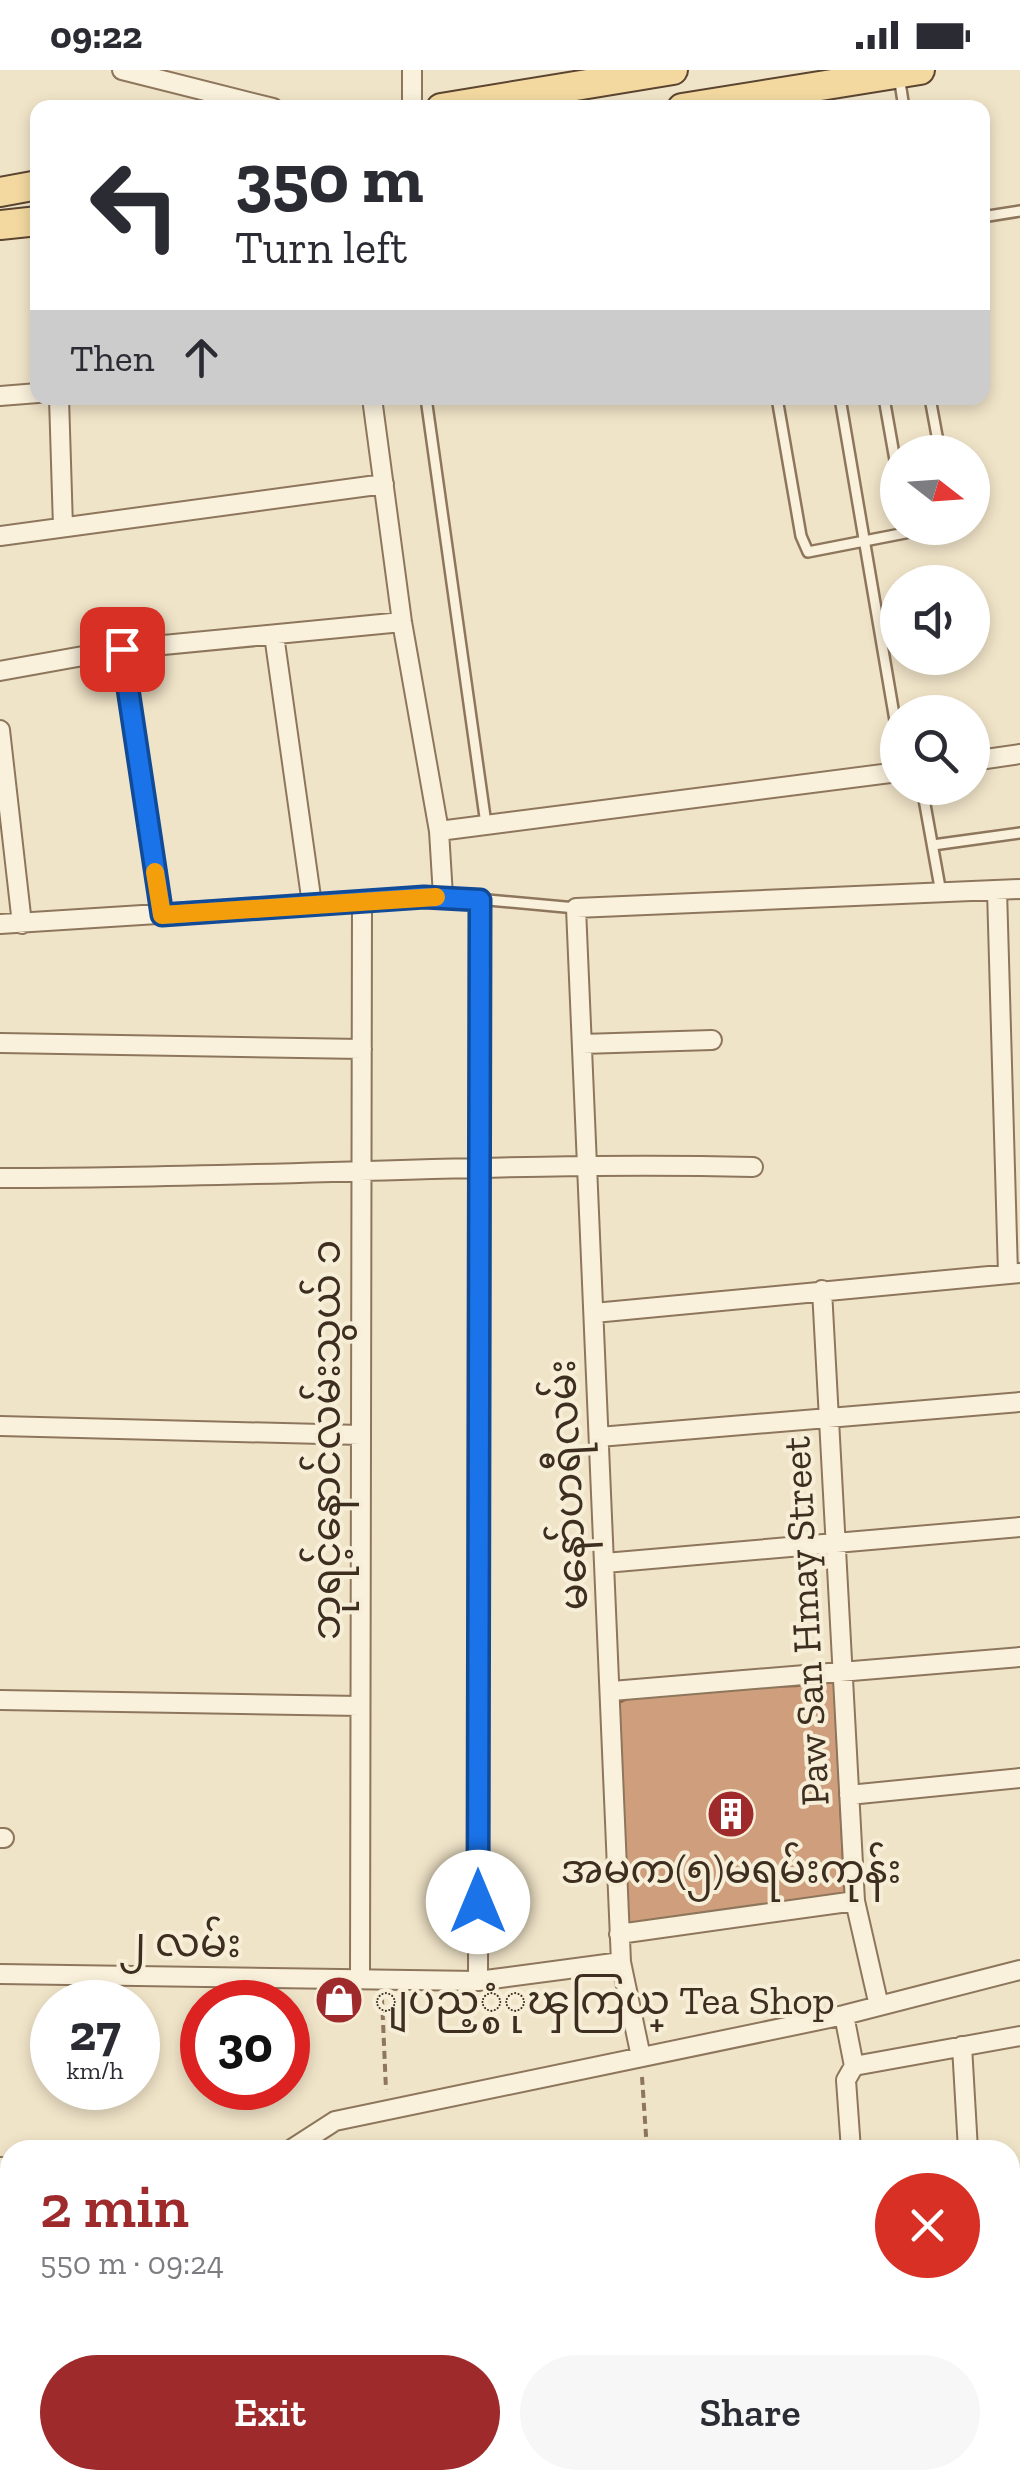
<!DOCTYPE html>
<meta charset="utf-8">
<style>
body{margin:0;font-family:"Zilla Slab","Noto Sans Myanmar",serif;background:#f7f7f7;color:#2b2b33;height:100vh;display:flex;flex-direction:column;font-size:38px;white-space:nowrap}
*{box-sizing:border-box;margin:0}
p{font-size:32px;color:#7c7c81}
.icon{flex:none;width:55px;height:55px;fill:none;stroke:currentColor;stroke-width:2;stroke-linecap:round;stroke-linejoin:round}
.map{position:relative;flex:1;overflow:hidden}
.side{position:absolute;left:0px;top:2070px;width:1020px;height:350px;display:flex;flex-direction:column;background:#fff;border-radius:30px 30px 0 0;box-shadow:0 5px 15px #0003}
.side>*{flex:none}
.guide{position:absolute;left:30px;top:30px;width:960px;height:305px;border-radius:20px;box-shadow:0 5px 15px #0003;background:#fff;color:#2b2b33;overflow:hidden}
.needle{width:65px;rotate:107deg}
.fabs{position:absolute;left:880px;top:365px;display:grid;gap:20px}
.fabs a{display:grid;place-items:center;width:110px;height:110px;border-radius:50%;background:#fff;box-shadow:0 5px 15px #0003;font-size:50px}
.speed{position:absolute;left:30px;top:1910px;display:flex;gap:20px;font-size:50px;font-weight:700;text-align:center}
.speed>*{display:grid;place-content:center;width:130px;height:130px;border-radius:50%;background:#fff;box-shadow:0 5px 15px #0003;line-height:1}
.speed small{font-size:25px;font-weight:400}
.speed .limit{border:15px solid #d22;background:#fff;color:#111}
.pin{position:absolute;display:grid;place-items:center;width:85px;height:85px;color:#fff;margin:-42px;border-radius:20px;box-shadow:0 5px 15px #0006}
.me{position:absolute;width:110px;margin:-55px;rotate:0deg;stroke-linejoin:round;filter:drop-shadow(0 0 8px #0008)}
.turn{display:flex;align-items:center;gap:35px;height:210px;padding:0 40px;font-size:45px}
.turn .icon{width:130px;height:130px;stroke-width:2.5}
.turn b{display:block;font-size:70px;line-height:85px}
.then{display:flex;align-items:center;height:95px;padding:0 40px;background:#0003;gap:20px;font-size:38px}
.round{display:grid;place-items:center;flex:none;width:105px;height:105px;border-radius:52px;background:#f7f7f7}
.head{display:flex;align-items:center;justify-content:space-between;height:170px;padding:0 40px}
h1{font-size:60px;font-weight:600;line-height:75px;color:#9e2a2b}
.cta{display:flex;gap:20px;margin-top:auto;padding:20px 40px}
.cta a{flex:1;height:115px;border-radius:60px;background:#9e2a2b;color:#fff;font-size:40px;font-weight:600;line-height:115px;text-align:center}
.cta a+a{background:#f7f7f7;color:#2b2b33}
.status{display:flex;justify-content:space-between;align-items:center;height:70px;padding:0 50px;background:#fff;direction:ltr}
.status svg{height:28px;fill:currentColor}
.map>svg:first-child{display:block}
</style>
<div class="status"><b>09:22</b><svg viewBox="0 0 49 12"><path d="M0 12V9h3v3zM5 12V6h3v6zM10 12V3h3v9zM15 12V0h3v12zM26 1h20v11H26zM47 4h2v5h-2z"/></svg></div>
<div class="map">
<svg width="1020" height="2420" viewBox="0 0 1020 2420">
<rect width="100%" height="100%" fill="#f0e4c8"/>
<path fill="#cf9f7d" stroke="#8d5f41" stroke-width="2.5" d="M834 1611 845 1826 625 1857 618 1633 651 1618 796 1616Z
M339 2410H429L427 2420H336Z"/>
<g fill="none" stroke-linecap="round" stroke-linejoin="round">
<g stroke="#8d765c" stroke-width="14">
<path id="service" d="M899 6 904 38
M982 147 1020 141
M426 328 486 754
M777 328 801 466 808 482 931 458
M840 328 898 668
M884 328 898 407
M930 328 940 382
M922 718 941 823
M933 775 1020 763
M444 826 576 838
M498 2420 500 2410"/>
</g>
<g stroke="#8d765c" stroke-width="22">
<path id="minor" d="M122 0 273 38
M412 38V0
M0 326 38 323
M59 328 63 457
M0 466 384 414
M274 565 312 834
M122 579 162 845
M0 601 122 579 402 552
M0 660 22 854
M972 691 1020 684
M439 761 898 702
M997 820 1008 1204
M0 854 443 826 439 761 402 552 372 328
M0 973 362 979
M582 974 712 970
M0 1108C251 1109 501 1091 753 1097
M822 1220 855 1831 879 1936
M594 1243 1020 1203
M0 1356 361 1365
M599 1367 1020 1332
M605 1493 1020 1457
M612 1621 1020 1587
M0 1630 360 1636
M849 1725 1020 1708
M0 1768H4
M619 1864 855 1831
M0 1904 478 1911 621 1892
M360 1909 362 831
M478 1911 480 830
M844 1945 854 1996 846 2010 851 2080
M962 1976 968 2080
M641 1987 621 1892 576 838 1020 819
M854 1996 1020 1966
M290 2080 335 2051 844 1945 1020 1900
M0 2097 10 2098
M1010 2137 1020 2138
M0 2306H10
M955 2410 956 2420
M0 2412 151 2410
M219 2420 222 2410
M597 2420 598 2410
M806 2420 807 2410"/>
</g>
<g stroke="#6f573f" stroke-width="30">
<path id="secondary" d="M0 2213 10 2214
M1010 2272 1020 2273"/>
</g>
<g stroke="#5b4430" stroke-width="32">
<path id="primary" d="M441 38 673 0
M682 38 920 0
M0 122 38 115
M0 155 38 151"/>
</g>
<path stroke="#8d765c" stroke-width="4" stroke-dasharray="8 5" stroke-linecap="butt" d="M382 1929 386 2020
M642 2007 647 2080"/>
<use href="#service" stroke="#faf1dc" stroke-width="9"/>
<use href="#minor" stroke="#faf1dc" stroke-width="18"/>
<use href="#secondary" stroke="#faf1dc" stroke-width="25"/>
<use href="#primary" stroke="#f3d9a0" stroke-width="28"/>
<path stroke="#3d2e20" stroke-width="6" stroke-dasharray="18 18" stroke-linecap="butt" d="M0 2169H10
M1010 2203H1020"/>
</g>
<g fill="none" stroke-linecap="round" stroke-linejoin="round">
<g stroke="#114b97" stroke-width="25">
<path id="route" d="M122 579 162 845 424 827 480 830 478 1832"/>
</g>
<use href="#route" stroke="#1a73e8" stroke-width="18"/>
<path stroke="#f59e0b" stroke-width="18" d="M155 802 162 845 436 827"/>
</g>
<defs>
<g id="building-disc" transform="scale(2.5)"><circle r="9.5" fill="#9e2a2b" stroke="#f7eed8"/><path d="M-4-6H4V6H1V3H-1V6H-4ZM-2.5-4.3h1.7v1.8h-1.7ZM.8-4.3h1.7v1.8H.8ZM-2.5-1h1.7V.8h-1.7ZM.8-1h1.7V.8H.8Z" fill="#fff"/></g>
<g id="shop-disc" transform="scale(2.5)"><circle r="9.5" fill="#9e2a2b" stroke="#f7eed8"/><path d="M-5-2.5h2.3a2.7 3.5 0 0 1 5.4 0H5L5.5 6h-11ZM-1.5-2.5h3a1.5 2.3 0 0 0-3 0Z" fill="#fff"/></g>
</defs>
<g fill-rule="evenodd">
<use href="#building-disc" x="731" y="1744"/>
<use href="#shop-disc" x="339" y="1930"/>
</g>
<g text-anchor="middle" stroke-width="8" stroke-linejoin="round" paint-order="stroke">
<g font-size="40" fill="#3d2e20" stroke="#f7eed8">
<text transform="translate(326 1370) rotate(-90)" y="14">ဘုရင့်နောင်လမ်းသွယ် ၁</text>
<text transform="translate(567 1415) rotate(-93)" y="14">မနော်ဟရီလမ်း</text>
<text transform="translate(805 1551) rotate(-93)" y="14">Paw San Hmay Street</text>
<text transform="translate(180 1872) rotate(1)" y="14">၂ လမ်း</text>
</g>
<g font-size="40" fill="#3d2e20" stroke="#f7eed8">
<text x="731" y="1813">အမက(၅)မရမ်းကုန်း</text>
<text x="374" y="1944" text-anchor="start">ျပည့္စံုၾကြယ္ Tea Shop</text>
</g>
</g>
</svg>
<div class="fabs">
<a><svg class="needle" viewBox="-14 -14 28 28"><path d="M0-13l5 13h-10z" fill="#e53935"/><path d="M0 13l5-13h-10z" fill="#7c7c81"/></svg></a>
<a><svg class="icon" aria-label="sound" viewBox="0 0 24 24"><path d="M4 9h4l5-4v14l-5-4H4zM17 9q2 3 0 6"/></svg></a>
<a><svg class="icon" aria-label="search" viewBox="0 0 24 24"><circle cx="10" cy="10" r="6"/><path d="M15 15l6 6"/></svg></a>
</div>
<div class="speed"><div>27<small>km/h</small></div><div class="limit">30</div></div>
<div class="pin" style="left:122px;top:579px;background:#d93025"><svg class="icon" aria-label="arrive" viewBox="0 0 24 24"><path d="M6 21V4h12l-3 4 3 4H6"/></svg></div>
<svg class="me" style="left:478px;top:1832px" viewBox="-20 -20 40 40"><circle r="19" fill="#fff"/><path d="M0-13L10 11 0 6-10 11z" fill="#1a73e8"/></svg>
<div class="guide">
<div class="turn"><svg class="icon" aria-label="left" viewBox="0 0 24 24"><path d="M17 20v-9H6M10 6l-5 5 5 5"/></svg><div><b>350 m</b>Turn left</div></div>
<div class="then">Then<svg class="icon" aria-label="ahead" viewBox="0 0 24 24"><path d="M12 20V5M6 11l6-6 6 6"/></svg></div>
</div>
<section class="side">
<div class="head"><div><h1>2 min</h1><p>550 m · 09:24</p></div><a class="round" style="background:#d93025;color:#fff"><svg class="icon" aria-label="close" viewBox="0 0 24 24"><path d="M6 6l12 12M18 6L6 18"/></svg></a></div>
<div class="cta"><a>Exit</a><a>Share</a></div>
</section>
</div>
